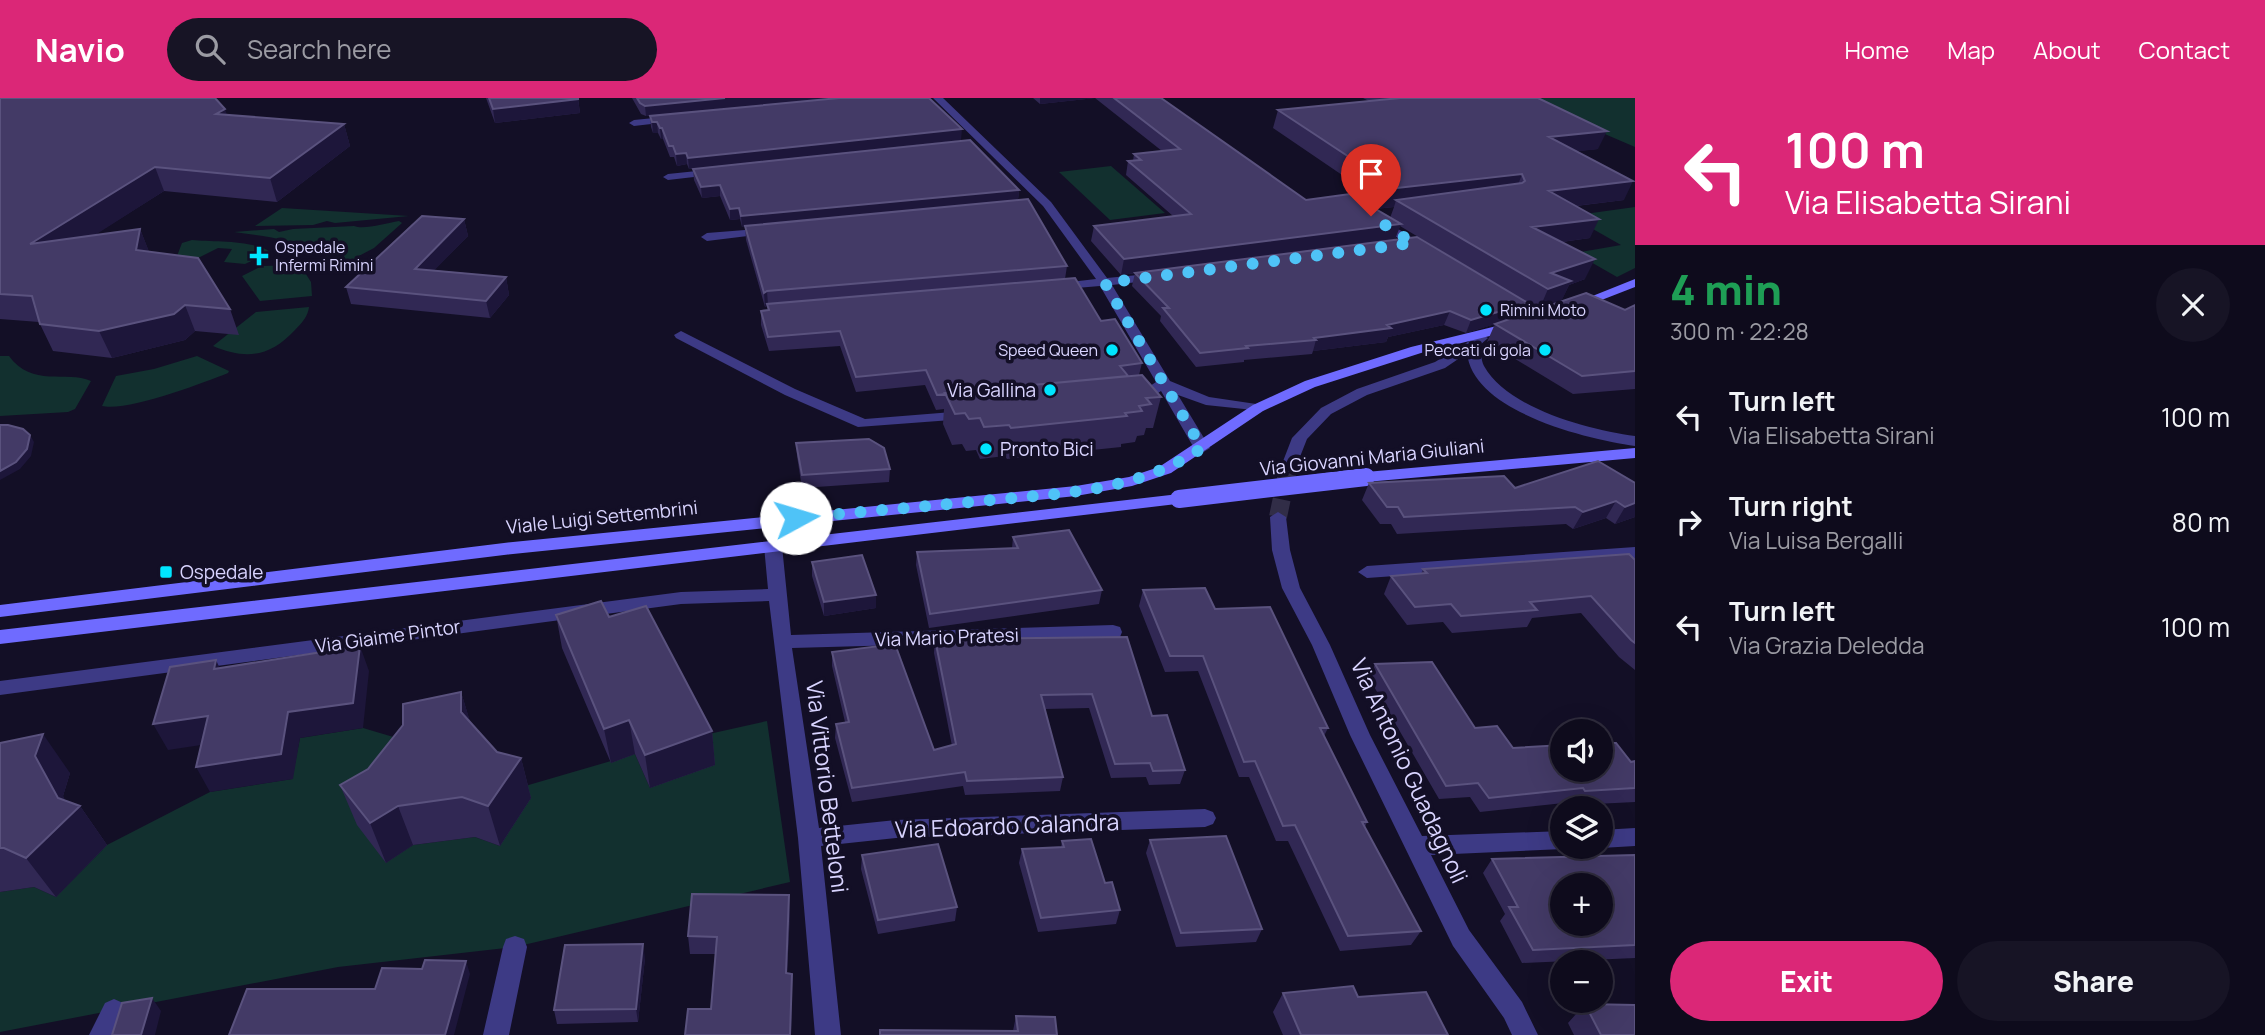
<!DOCTYPE html>
<meta charset="utf-8">
<style>
body{margin:0;font-family:Manrope,sans-serif;background:#171425;color:#f1f3f6;height:100vh;display:flex;flex-direction:column;font-size:26px;white-space:nowrap}
*{box-sizing:border-box;margin:0}
p{font-size:23px;color:#9b9ba3}
.icon{flex:none;width:38px;height:38px;fill:none;stroke:currentColor;stroke-width:2;stroke-linecap:round;stroke-linejoin:round}
.map{position:relative;flex:1;overflow:hidden}
.panel{display:flex;flex-direction:column;background:#0e0b1c;width:630px}
.panel>*{flex:none}
.guide{background:#db2777;color:#fff;overflow:hidden}
.fabs{position:absolute;left:1550px;top:621px;display:grid;gap:14px}
.fabs a{display:grid;place-items:center;width:63px;height:63px;border-radius:50%;background:#0e0b1c;box-shadow:0 7px 28px #0002,0 0 0 2px #2e2b3b;font-size:35px}
.pin{position:absolute;display:grid;place-items:center;width:60px;height:60px;color:#fff;margin:-72px -30px;border-radius:50% 50% 50% 0;rotate:-45deg;box-shadow:0 0 7px #0007}
.pin .icon{rotate:45deg}
.me{position:absolute;width:77px;margin:-38px;rotate:84deg;stroke-linejoin:round;filter:drop-shadow(0 0 5px #0008)}
.turn{display:flex;align-items:center;gap:24px;height:147px;padding:0 35px;font-size:32px}
.turn .icon{width:91px;height:91px;stroke-width:2.5}
.turn b{display:block;font-size:49px;line-height:60px}
.round{display:grid;place-items:center;flex:none;width:74px;height:74px;border-radius:37px;background:#171425}
.head{display:flex;align-items:center;justify-content:space-between;height:119px;padding:0 35px}
h1{font-size:42px;font-weight:800;line-height:52px;color:#1e9e55}
.primary-button{display:flex;gap:14px;margin-top:auto;padding:14px 35px}
.primary-button a{flex:1;height:80px;border-radius:42px;background:#db2777;color:#fff;font-size:28px;font-weight:800;line-height:80px;text-align:center}
.primary-button a+a{background:#171425;color:#f1f3f6}
ul{padding:0;list-style:none}
li{display:flex;align-items:center;gap:21px;height:105px;padding:0 35px}
li div{flex:1}
li b{display:block;font-size:26px}
li em{font-style:normal}
header{display:flex;align-items:center;gap:42px;box-sizing:border-box;height:98px;padding:0 35px;background:#db2777;color:#fff}
header strong{font-size:33px}
nav{display:flex;gap:38px;margin-inline-start:auto;font-size:24px}
.search{width:490px;height:63px;background:#171425;display:flex;align-items:center;gap:18px;box-sizing:border-box;padding:0 24px;border-radius:38px;color:#9b9ba3;font-size:26px}
main{display:flex;flex:1;min-height:0}
.map>svg:first-child{display:block}
</style>
<header>
<strong>Navio</strong>
<div class="search"><svg class="icon" aria-label="search" viewBox="0 0 24 24"><circle cx="10" cy="10" r="6"/><path d="M15 15l6 6"/></svg>Search here</div>
<nav><a>Home</a><a>Map</a><a>About</a><a>Contact</a></nav>
</header>
<main>
<div class="map">
<svg width="1635" height="937" viewBox="0 0 1635 937">
<rect width="100%" height="100%" fill="#130f26"/>
<path fill="#12302f" d="M1521 0H1635V49Z
M1111 68 1165 115 1110 122 1059 74Z
M1635 109V170L1617 179 1575 155 1621 147 1570 118Z
M282 110 409 118 335 125 327 123 313 127 255 128Z
M399 123 402 125 374 150 355 160 358 163C328 165 315 153 289 144 271 138 252 137 234 134L274 131 279 134 293 131 354 128C364 132 386 125 399 123Z
M192 142C212 144 255 142 270 154L245 166 224 164 232 151 218 150 198 160 177 158 182 145Z
M300 167 311 184 312 198 260 203 242 178 262 168Z
M309 209C308 218 302 225 295 232 270 259 246 262 213 248L256 214Z
M0 258H9C32 290 66 272 91 283L75 311 68 314 0 318Z
M197 258 229 273 228 275C203 285 127 314 102 308L116 278 154 271Z
M767 623 790 784 515 849 338 869 0 934V794L34 789 56 799 107 747 210 694 292 681 300 640 363 630 417 646 387 764 413 747 475 739 500 748 508 693 635 656 650 690 700 638Z"/>
<g fill="none" stroke-linecap="round" stroke-linejoin="round">
<path stroke="#312d47" stroke-width="18" stroke-dasharray="18 9" stroke-linecap="butt" d="M1278 419 1288 371"/>
<path fill="#3d3a85" fill-rule="evenodd" d="M933 0H943L1051 104 1107 180 1159 175V181L1155 182 1112 187 1170 283 1209 299 1263 307 1265 310 1263 313 1206 307 1178 297 1210 350 1202 355 1194 350 1161 293 1146 303H1130L1128 300 1130 297 1138 296 1156 284 1100 188 1053 192V186L1096 181 1043 108Z
M674 18 677 19V23L634 28 629 25 634 22Z
M716 71 721 74 720 76 668 82 663 79 668 76Z
M1374 121H1382L1432 152 1422 155 1374 125Z
M769 130 775 133 773 135 707 143 701 139 707 135Z
M681 233 795 291 865 321 965 313 972 317 965 321 858 329 785 297 676 240 674 237Z
M1481 236 1488 240 1480 247C1481 254 1481 262 1484 268 1508 311 1590 332 1635 338V348C1587 341 1473 314 1467 255L1445 270 1367 297 1331 316 1307 341 1294 374H1282L1280 371 1292 340 1321 310 1357 291 1435 264Z
M1278 414 1286 419 1290 452 1300 490 1330 547 1370 637 1422 738 1563 733V749H1570L1563 751 1431 757 1469 832 1522 904 1538 937H1512L1504 920 1453 848 1350 637 1312 547 1282 490 1272 452 1270 419Z
M773 442 782 448 791 537 1113 527 1120 529 1122 534 1120 539 1113 541 792 550 819 730 896 722 1205 711 1213 714 1216 720 1213 726 1205 729 896 740 821 748 841 937H815L798 740 769 503 681 506 0 597V583L681 494 768 491 764 448Z
M1635 449V461L1367 480 1358 474 1367 468Z
M1635 730V748L1601 750 1597 749H1601V732Z
M515 838 524 841 527 849 509 937H483L503 849 506 841Z
M114 901 123 905 127 913 115 937H89L105 905Z"/>
<path fill="#6f6bff" fill-rule="evenodd" d="M1635 181V189L1581 210H1571L1570 207Z
M1513 224 1518 225V231L1421 255 1315 289 1263 313 1171 375 1132 388 1076 398 513 456 0 519V507L513 444 1076 388 1129 379 1159 369 1253 307 1305 283 1411 249Z
M1635 350V360L1366 384 1358 379 1366 374Z
M1179 396 1187 401 1185 405 0 546V532Z"/>
<path stroke="#6f6bff" stroke-width="18" d="M1179 401 1366 379"/>
</g>
<path fill="#312854" fill-rule="evenodd" d="M0 0 344 26 350 48 277 104 164 93 94 137 140 131 149 154 230 211 239 237 195 233 185 242 112 260 53 253 39 224 0 221Z
M486 0H578L580 15 495 25Z
M632 0H831L646 18 641 16Z
M1033 0H1161L1306 102 1366 106 1370 96 1273 30 1278 12 1369 3 1363 0H1538L1598 51 1576 53 1624 102 1576 108 1590 140 1562 144 1585 181 1569 187 1561 203 1625 212 1635 207V291L1573 296 1487 244 1495 226 1498 225 1466 235 1444 227 1388 239 1386 244 1313 253 1312 256 1244 262V264L1196 269 1160 223 1161 218 1132 188 1135 175 1500 188 1400 128 1395 141 1121 177 1091 143 1094 128 1173 118 1126 77 1128 63H1133L1134 56 1162 53 1095 0 1040 6ZM1394 109 1390 120 1375 111ZM1527 205 1538 211 1522 217Z
M650 18 961 42 689 71 687 66 677 68 674 59H670L663 41H661L658 35H653L651 29Z
M693 71 1019 92 1018 102 1067 168 1065 181 1101 223 1142 265 1139 277 1161 299 1153 330H1146L1144 337 1137 338 1135 344 1121 346V349L1007 361 1005 358 980 361 976 352 966 353 962 346 952 347 943 326 944 311 936 312 925 287 856 294 840 248 769 253 761 227V213L768 212 767 208 765 209 746 142 745 129H742L740 121 730 122 720 98 702 100 694 82Z
M464 121 468 138 434 172 506 179 509 197 490 220 351 206 346 189Z
M796 345 890 371 889 384 802 390 797 358Z
M1369 385 1515 390 1635 385V419L1615 426 1606 420 1573 431 1566 426 1397 436 1391 426H1380L1362 402Z
M1013 439 1102 492 1099 506 929 530 916 467 917 454 1012 450Z
M1635 462V572L1619 559 1581 515 1532 520 1527 529 1452 535 1443 524 1407 527 1384 496 1391 478 1421 476 1423 471Z
M812 464 876 510 824 518 812 478Z
M1143 492 1215 511 1328 630 1324 638 1367 724 1365 729 1421 833 1411 847 1340 853 1288 743H1276L1249 679H1239L1198 573 1165 574 1139 508Z
M556 517 609 519 712 633 715 667 650 690 635 656 611 665 562 550Z
M1127 539 1152 618 1185 672 1180 686 1149 687 1146 679 1111 680 1089 610 1045 611 1063 679 1060 693 965 697 963 688 852 704 835 640 836 626 845 624 832 568V554L934 652 952 648 934 555 935 541Z
M1375 566 1475 630 1513 650 1635 663V704L1575 707 1573 704 1480 714 1470 699 1439 701 1369 580Z
M461 594 470 624 497 654 521 660 531 700 500 748 475 739 413 747 386 765 357 727 340 687 368 671Z
M0 645 70 675 63 698 65 703 80 708 107 747 56 799 34 789 0 794Z
M1150 742 1262 831 1256 844 1176 849 1146 755Z
M1062 743 1105 785 1120 812 1116 826 1038 834 1019 765 1022 751 1061 749Z
M862 757 957 809 955 823 878 836 861 771Z
M1635 757V860L1522 865 1500 823 1505 816 1483 775 1492 761Z
M790 815 787 876H792L791 937H685L711 911 716 856H690L688 838Z
M645 860 638 924 557 926 554 912Z
M1283 895 1358 899 1448 937H1283L1273 914Z
M1585 906 1635 937H1574L1568 925Z
M1016 918 1057 937 1013 933Z"/>
<path fill="#1d163a" d="M725 0H831L646 18 645 8Z
M1040 0H1096L1040 6Z
M578 1 580 15 495 25 493 11Z
M225 11 232 32 216 16Z
M652 24H657L658 35H653Z
M344 26 350 48 277 104 270 80Z
M660 30H662L663 41H661Z
M962 31 961 42 689 71 688 60Z
M1607 33 1598 51 1541 58 1549 39Z
M686 55 687 66 677 68 676 56Z
M155 69 164 93 42 171 30 146Z
M1522 76 1515 95 1396 102 1394 109 1373 111 1379 92Z
M1633 83 1624 102 1541 112 1549 93Z
M720 87V98L702 100 701 89Z
M1019 92 1018 103 742 129 741 118Z
M739 110 740 121 730 122V111Z
M464 121 468 138 419 188 415 171Z
M1599 121 1590 140 1524 149 1532 129Z
M1401 126 1395 141 1121 177 1124 161Z
M140 131 150 156 136 152Z
M1595 161 1585 181 1569 187 1561 204 1539 212 1548 191 1551 175Z
M506 179 509 197 490 220 486 203Z
M767 193 768 207 765 209 764 195Z
M1528 205 1522 218 1466 235 1471 222Z
M185 207 195 233 185 242 112 260 99 233Z
M1450 213 1444 227 1388 239 1386 244 1313 253 1316 242 1314 240 1387 227Z
M30 337 34 344 31 358 20 371 0 382V373Z
M1616 403 1606 420 1573 431 1583 414Z
M1635 405V419L1615 426 1625 409Z
M876 497V510L824 518V504Z
M360 548 369 573 363 630 300 640 293 681 210 694 196 669 288 614Z
M216 562 228 588 214 571Z
M461 594 473 633 461 614Z
M208 618 221 644 168 652 153 626Z
M629 622 635 656 611 665 604 631Z
M712 633 715 667 650 690 645 657Z
M43 636 70 675 63 698 72 715 80 708 107 747 56 799 26 760 58 700 35 658Z
M521 660 531 700 500 748 488 708Z
M398 708 413 747 386 765 370 725Z
M789 797 790 815 786 893V875Z
M643 846 645 860 638 924 636 911Z
M466 863 470 876 454 937H445Z
M792 876 791 937H790Z
M152 900 161 913 155 937H141Z"/>
<path fill="#433a66" stroke="#5a527e" stroke-width="2" fill-rule="evenodd" d="M0 0H215L225 11 216 16 344 26 270 80 155 69 30 146 140 131 136 152 198 160 230 211 185 207 174 216 99 233 40 226 32 198 0 196Z
M489 0H578V1L493 11Z
M637 0H725L645 8 640 5Z
M839 0H929L962 31 688 60 686 55 676 56 673 48H669L662 30H660L657 24H652L650 18Z
M1114 0H1161L1306 102 1350 96 1401 126 1124 161 1094 128 1191 116 1128 63 1141 62 1134 56 1180 51Z
M1400 0H1538L1607 33 1549 39 1633 83 1549 93 1599 121 1532 129 1595 161 1551 175 1571 183 1548 191 1396 102 1522 85 1525 83 1522 76 1379 92 1372 88 1390 86 1278 12Z
M970 42 1019 92 741 118 739 110 730 111 720 87 701 89 693 71Z
M1028 101 1067 168 767 193 764 195 745 128Z
M422 118 464 121 415 171 506 179 486 203 346 189Z
M1417 139 1528 205 1471 222 1450 213 1387 227 1391 230 1314 240 1316 242 1246 248 1248 250 1200 255 1163 210H1169L1135 175Z
M1075 180 1101 223 1115 221 1142 265 1120 268 1128 278 945 295 946 296 937 297 926 272 856 279 840 233 768 239 761 213 769 212 767 206Z
M1586 195 1625 212 1635 207V273L1582 278 1495 226Z
M1142 277 1161 299 1146 300 1151 306 1139 308 1142 313 1125 315 1127 318 1011 330 1009 327 984 329 980 320 969 321 965 315 955 316 945 295Z
M0 327H8L23 331 30 337 27 351 16 364 0 373Z
M869 341 884 350 890 371 802 377 796 345Z
M1598 363 1635 385V405L1625 409 1616 403 1583 414 1575 409 1404 419 1398 409H1387L1369 385 1504 378 1515 390Z
M1069 432 1102 492 930 516 917 454 1018 450 1013 439Z
M1629 456 1635 462V545L1631 542 1591 498 1530 504 1537 512 1461 518 1451 506 1415 509 1391 478 1427 475 1423 471Z
M862 457 876 497 824 504 812 464Z
M1205 490 1215 511 1270 509 1328 630H1320L1367 724H1362L1421 833 1348 838 1295 727 1283 728 1255 663 1244 664 1203 558H1170L1143 492Z
M601 503 609 519 646 508 712 633 645 657 629 622 604 631 556 517Z
M1127 539 1152 618 1167 617 1185 672 1153 673 1150 665 1115 666 1092 596 1041 597 1063 679 967 683 965 674 852 690 836 626 849 624 832 554 895 546 934 652 956 646 935 541Z
M360 548 353 605 288 614 281 656 196 669 208 618 153 626 170 569 216 562 214 571Z
M1432 564 1475 630 1497 628 1513 650 1563 647V672H1601V645H1616L1631 664 1635 663V690L1585 693 1583 690 1489 700 1478 685 1446 688 1375 566Z
M461 594V614L497 654 521 660 488 708 462 699 398 708 370 725 340 687 368 671 403 627V606Z
M43 636 35 658 58 700 80 708 26 760 4 750H0V645Z
M1226 738 1262 831 1181 835 1150 742Z
M1091 741 1105 785 1112 784 1120 812 1041 820 1022 751 1064 749 1062 743Z
M938 746 957 809 878 822 862 757Z
M1635 757V847L1533 852 1509 809H1518L1492 761ZM1563 788H1601V826H1563Z
M692 796 789 797 786 875 792 876 790 937H685L688 911H711L717 839 688 838Z
M643 846 636 911 554 912 565 847Z
M425 862 466 863 445 937H229L247 891H375L382 870 422 871Z
M1353 888 1358 899 1426 894 1448 937H1301L1283 895Z
M152 900 141 937H112L122 905Z
M1585 906 1635 907V937H1601Z
M1016 918 1055 919 1057 937H880V932L1018 933Z"/>
<g fill="none" stroke-linecap="round" stroke-linejoin="round">
<path stroke="#4fc3f7" stroke-width="12" stroke-dasharray="0 21.6" d="M796 420C858 414 920 409 982 403 1060 395 1135 395 1202 350L1105 185 1413 145 1371 118"/>
</g>
<g fill="#00e5ff" stroke="#130f26" stroke-width="2.5">
<path d="M255.5 147.5h7v7h7v7h-7v7h-7v-7h-7v-7h7z"/>
<circle cx="1486" cy="212" r="7"/>
<circle cx="1112" cy="252" r="7"/>
<circle cx="1545" cy="252" r="7"/>
<circle cx="1050" cy="292" r="7"/>
<circle cx="986" cy="351" r="7"/>
<rect x="159" y="467" width="14" height="14" rx="3.5"/>
</g>
<g text-anchor="middle" stroke-width="7" stroke-linejoin="round" paint-order="stroke">
<g font-size="16" fill="#d9d4ff" stroke="#130f26" text-anchor="start">
<text x="275" y="155">Ospedale<tspan x="275" dy="18">Infermi Rimini</tspan></text>
<text x="1500" y="218">Rimini Moto</text>
<text x="1098" y="258" text-anchor="end">Speed Queen</text>
<text x="1531" y="258" text-anchor="end">Peccati di gola</text>
</g>
<g font-size="19" fill="#d9d4ff" stroke="#130f26" text-anchor="start">
<text x="1036" y="299" text-anchor="end">Via Gallina</text>
<text x="1000" y="358">Pronto Bici</text>
<text x="180" y="481">Ospedale</text>
</g>
<g font-size="19" fill="#d9d4ff" stroke="#130f26">
<text transform="translate(1372 359) rotate(-6)" y="7">Via Giovanni Maria Giuliani</text>
<text transform="translate(602 419) rotate(-6)" y="7">Viale Luigi Settembrini</text>
<text transform="translate(388 538) rotate(-8)" y="7">Via Giaime Pintor</text>
<text transform="translate(947 539) rotate(-2)" y="7">Via Mario Pratesi</text>
</g>
<g font-size="23" fill="#d9d4ff" stroke="#130f26">
<text transform="translate(1409 673) rotate(65)" y="8">Via Antonio Guadagnoli</text>
<text transform="translate(827 689) rotate(83)" y="8">Via Vittorio Betteloni</text>
<text transform="translate(1007 728) rotate(-2)" y="8">Via Edoardo Calandra</text>
</g>
</g>
</svg>
<div class="fabs">
<a><svg class="icon" aria-label="sound" viewBox="0 0 24 24"><path d="M4 9h4l5-4v14l-5-4H4zM17 9q2 3 0 6"/></svg></a>
<a><svg class="icon" aria-label="layers" viewBox="0 0 24 24"><path d="M12 4l9 5-9 5-9-5zM3 14l9 5 9-5"/></svg></a>
<a>+</a>
<a>−</a>
</div>
<div class="pin" style="left:1371px;top:118px;background:#d93025"><svg class="icon" aria-label="arrive" viewBox="0 0 24 24"><path d="M6 21V4h12l-3 4 3 4H6"/></svg></div>
<svg class="me" style="left:796px;top:420px" viewBox="-20 -20 40 40"><circle r="19" fill="#fff"/><path d="M0-13L10 11 0 6-10 11z" fill="#4fc3f7"/></svg>
</div>
<section class="panel">
<div class="guide">
<div class="turn"><svg class="icon" aria-label="left" viewBox="0 0 24 24"><path d="M17 20v-9H6M10 6l-5 5 5 5"/></svg><div><b>100 m</b>Via Elisabetta Sirani</div></div>
</div>
<div class="head"><div><h1>4 min</h1><p>300 m · 22:28</p></div><a class="round"><svg class="icon" aria-label="close" viewBox="0 0 24 24"><path d="M6 6l12 12M18 6L6 18"/></svg></a></div>
<ul>
<li><svg class="icon" aria-label="left" viewBox="0 0 24 24"><path d="M17 20v-9H6M10 6l-5 5 5 5"/></svg><div><b>Turn left</b><p>Via Elisabetta Sirani</p></div><em>100 m</em></li>
<li><svg class="icon" aria-label="right" viewBox="0 0 24 24"><path d="M7 20v-9h11M14 6l5 5-5 5"/></svg><div><b>Turn right</b><p>Via Luisa Bergalli</p></div><em>80 m</em></li>
<li><svg class="icon" aria-label="left" viewBox="0 0 24 24"><path d="M17 20v-9H6M10 6l-5 5 5 5"/></svg><div><b>Turn left</b><p>Via Grazia Deledda</p></div><em>100 m</em></li>
</ul>
<div class="primary-button"><a>Exit</a><a>Share</a></div>
</section>
</main>
